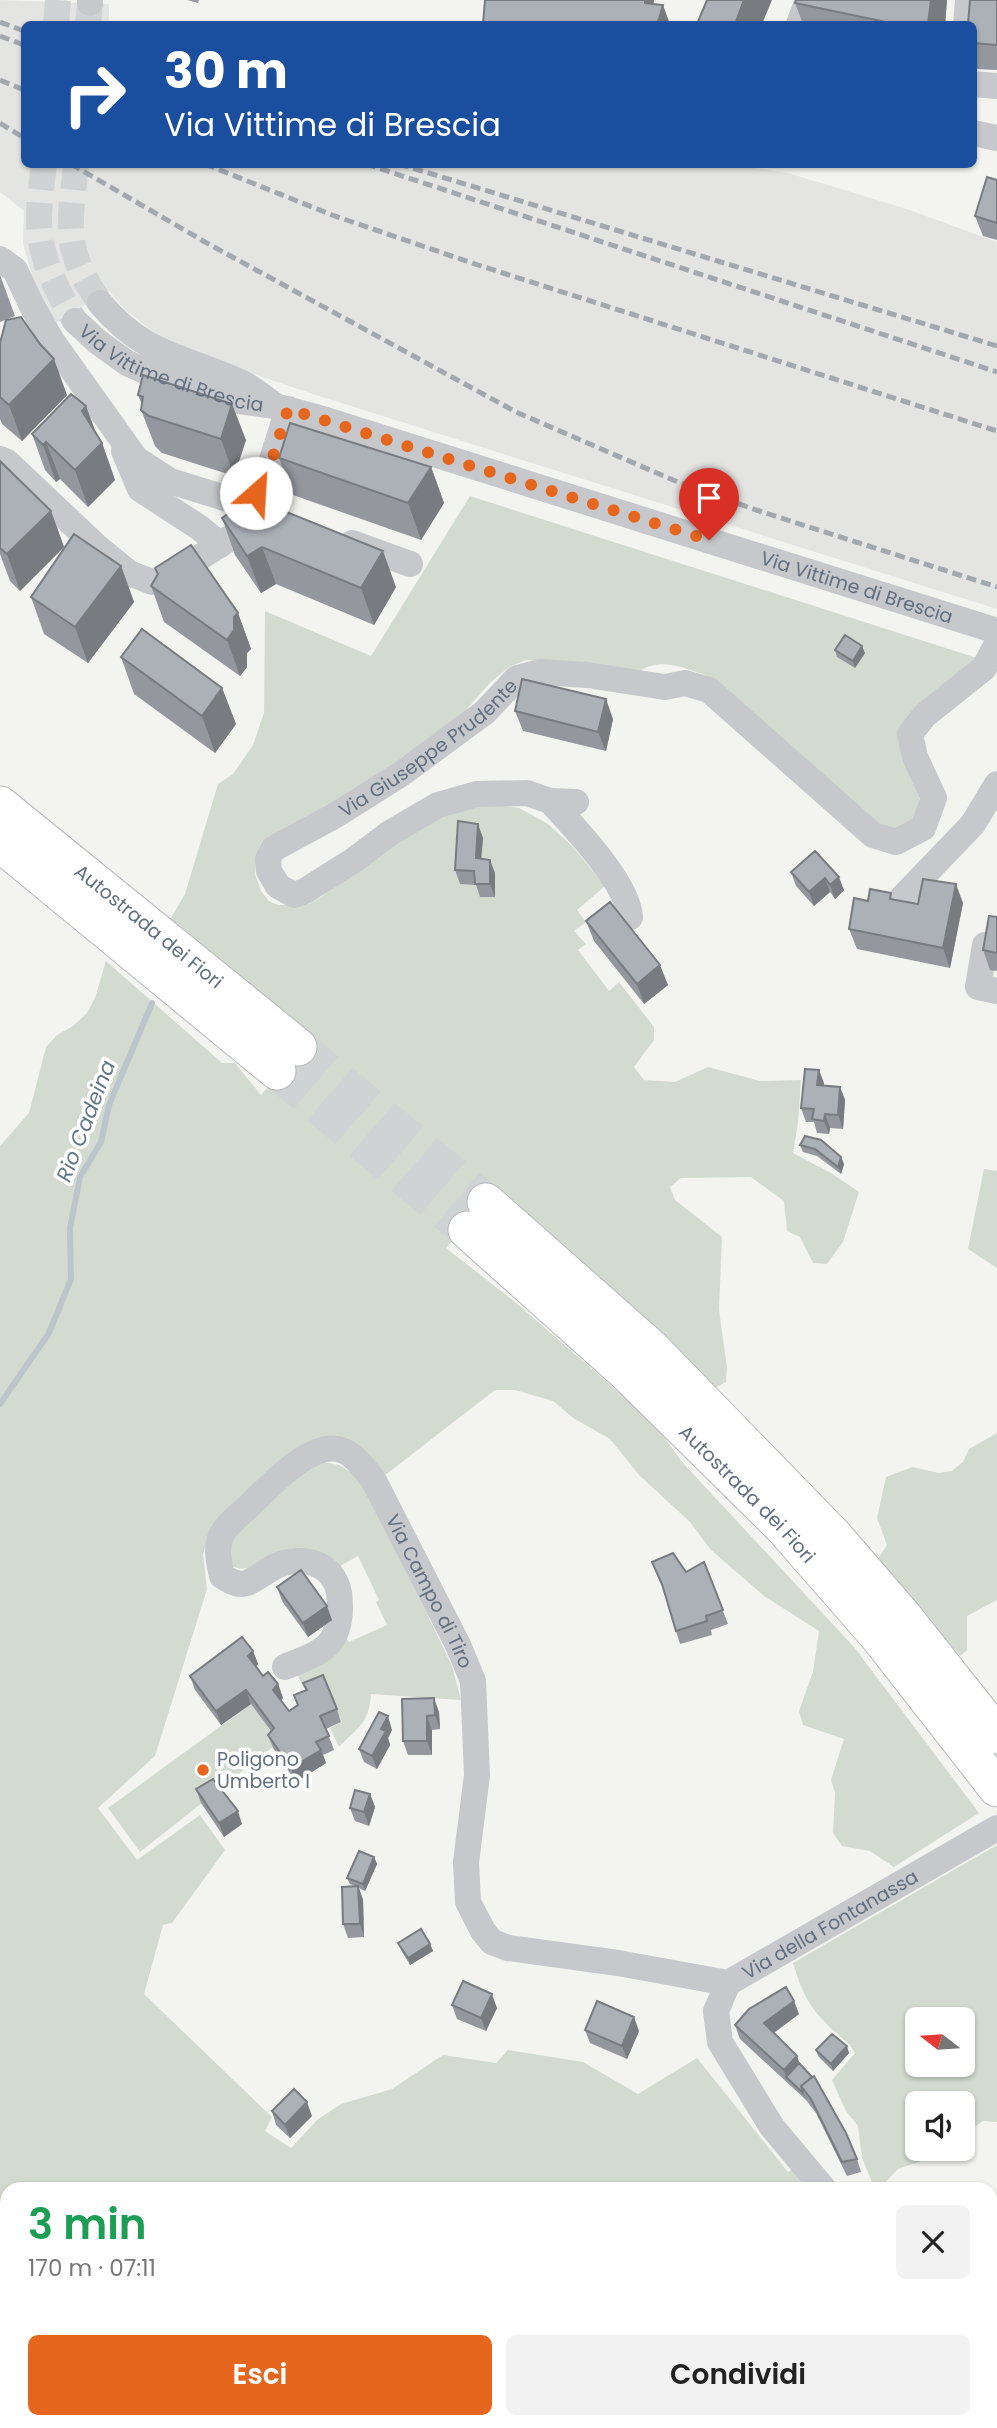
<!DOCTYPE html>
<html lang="it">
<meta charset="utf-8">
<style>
body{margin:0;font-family:Poppins,sans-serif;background:#f2f2f2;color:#222;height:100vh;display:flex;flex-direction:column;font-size:26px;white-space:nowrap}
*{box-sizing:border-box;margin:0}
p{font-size:23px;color:#767676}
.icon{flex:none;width:38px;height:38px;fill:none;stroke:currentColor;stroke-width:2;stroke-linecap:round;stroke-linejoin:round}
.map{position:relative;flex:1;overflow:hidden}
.panel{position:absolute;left:0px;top:2182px;width:998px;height:247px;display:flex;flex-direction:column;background:#fff;border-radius:21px 21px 0 0;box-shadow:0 2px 5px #0004}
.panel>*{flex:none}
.top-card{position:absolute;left:21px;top:21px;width:956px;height:147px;border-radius:10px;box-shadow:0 2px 5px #0004;background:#1a4fa0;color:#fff;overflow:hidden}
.needle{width:46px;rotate:287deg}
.buttons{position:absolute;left:905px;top:2007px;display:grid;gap:14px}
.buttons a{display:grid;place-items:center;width:70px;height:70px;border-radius:10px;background:#fff;box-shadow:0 2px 5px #0004;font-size:35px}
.pin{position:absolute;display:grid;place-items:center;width:60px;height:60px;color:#fff;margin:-72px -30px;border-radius:50% 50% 50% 0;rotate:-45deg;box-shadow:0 0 7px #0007}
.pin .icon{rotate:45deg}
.me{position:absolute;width:77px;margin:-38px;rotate:26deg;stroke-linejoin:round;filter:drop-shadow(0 0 5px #0008)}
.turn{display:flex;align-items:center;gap:24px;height:147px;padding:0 28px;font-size:32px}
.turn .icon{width:91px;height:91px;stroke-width:2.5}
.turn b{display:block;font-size:49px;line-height:60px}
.round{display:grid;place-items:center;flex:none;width:74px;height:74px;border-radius:10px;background:#f2f2f2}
.headline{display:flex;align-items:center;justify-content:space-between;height:119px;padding:0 28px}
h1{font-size:42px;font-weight:600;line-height:52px;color:#1e9e55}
.button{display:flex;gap:14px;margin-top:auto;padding:14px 28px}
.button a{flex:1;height:80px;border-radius:10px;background:#e6661d;color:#fff;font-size:28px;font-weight:600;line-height:80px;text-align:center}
.button a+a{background:#f2f2f2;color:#222}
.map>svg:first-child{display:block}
</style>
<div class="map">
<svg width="997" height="2428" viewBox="0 0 997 2428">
<rect width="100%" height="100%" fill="#f3f4ef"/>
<path fill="#e4e4e3" d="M0 0 109 4V23L114 24H24V164L736 165 788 173 907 209 997 242V609L319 396 175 348 125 310 109 291 54 324 32 276 23 243 24 211 0 192Z"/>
<path fill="#d3dbd0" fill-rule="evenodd" d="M470 496 980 659 910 719 920 804 914 820 898 830 873 823 705 675C681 667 660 657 638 672L556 661 526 660 509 667 490 683 464 712 336 805 268 837 261 843 257 854 255 874 261 891 269 901 278 905 309 904 321 897 435 816 493 804 519 808 548 824 572 846 605 886 577 910 586 922 574 931 586 944 578 950 609 991 619 982 654 1027V1040L634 1067 644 1080 675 1082 708 1067 760 1081 801 1080 798 1123 793 1153 831 1173 859 1192 843 1242 827 1264 813 1263 800 1237 787 1231 784 1201 751 1177 681 1178 670 1187 675 1200 722 1237 719 1310 727 1368 726 1382 713 1389 490 1193 446 1248 515 1302 654 1423 682 1462 854 1647 979 1813 894 1867 870 1851 842 1846 833 1833 835 1793 831 1780 844 1739 803 1725 799 1711 813 1672 819 1631 764 1596 711 1550 690 1522 639 1475 610 1439 573 1418 553 1401 515 1390H495L384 1476 348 1440 210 1535 203 1554 207 1589 155 1756 98 1808 137 1860 200 1815 225 1850 172 1923 163 1925 144 1994 272 2117 265 2131 291 2148 317 2120 341 2104 392 2089 443 2055 496 2063 508 2050 583 2062 638 2094 697 2058 788 2172 794 2168 810 2189H7V2422H912L917 2428H0V1146L29 1113 46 1047 57 1035 73 1026 87 1013 95 998 106 961 222 1063H235L261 1095 310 1041 168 923 185 894 218 784 233 774 253 745 264 713 265 611 371 656Z
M984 1169 997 1171V1268L968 1249Z
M997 1433V1600L967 1616V1650L960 1656 878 1559 887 1545 877 1518 886 1477 912 1467 939 1473 952 1471 963 1462 969 1449Z
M323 1462 339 1465 354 1474 376 1507 452 1666 461 1700 371 1694C369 1724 358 1727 339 1747L330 1728 342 1722 327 1686 307 1694 295 1670 344 1635 349 1642 387 1625 376 1602 379 1600 358 1556 335 1569C287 1515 272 1582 231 1566L229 1536 309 1466Z
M251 1704 279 1742 140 1852 108 1808Z
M997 1845V2122L983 2121 963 2135 962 2104H917V2149H946L939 2155 898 2169 879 2189H875L862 2158 858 2126 846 2111 832 2080 855 2053 850 2045C817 2016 806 2007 793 1963ZM917 2020H962V2065H917Z"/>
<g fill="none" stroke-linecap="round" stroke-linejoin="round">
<path stroke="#bcc5cb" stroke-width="6" d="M0 1404 49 1333 71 1279 70 1228 80 1177 101 1142 109 1105 152 1003"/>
<path stroke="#cfd3d4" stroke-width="26" stroke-dasharray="26 13" stroke-linecap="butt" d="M56 24 58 0
M88 24 90 3
M44 164C42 182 39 201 39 219 39 257 56 289 75 321
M76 164C74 192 66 226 75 254 80 272 90 288 100 303"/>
<path stroke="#cfd3d4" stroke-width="37" stroke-dasharray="37 18" stroke-linecap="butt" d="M298 1047 486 1202
M277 1071 467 1230"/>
<g stroke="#b6b8bb" stroke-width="39">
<g id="highway">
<path id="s5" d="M0 805 298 1047"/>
<path d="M0 843 277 1071"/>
<path d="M486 1202 650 1347 833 1535 903 1616 997 1735"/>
<path id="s6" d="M467 1230 629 1375 783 1527 880 1638 997 1788"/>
</g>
</g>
<g stroke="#c6c8cc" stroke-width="26">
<path d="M90 3V0"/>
<path d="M799 24 808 0"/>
<path d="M966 24 968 0"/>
<path d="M973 84 997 86"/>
<path d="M973 133 997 138"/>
<path d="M0 259 15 270 32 306 52 341 136 459 170 481 228 499 256 493 264 485 288 409"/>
<path d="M100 303C145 357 184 356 242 383 253 388 263 397 274 405"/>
<path id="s1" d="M75 321 98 342 127 363 145 371 238 401 275 406 316 417 997 631"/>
<path d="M124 451 140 489 200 528 220 545"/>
<path d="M0 459 7 462 96 546 129 573 152 582 168 578 230 538 260 524"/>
<path d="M352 543 410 564"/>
<path d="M550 801C573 826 628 883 630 917"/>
<path id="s2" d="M576 802 550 801 527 793 477 794 438 805 390 833 354 860 305 891 294 895 278 886 269 871 268 859 273 849 336 815 401 774 485 712 517 678 540 672 587 675 665 687 685 683 709 690 873 835 896 842 923 828 934 798 915 757 910 734 925 715 984 668 997 644"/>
<path d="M901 899 973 824 997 784"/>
<path d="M985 945 978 987 997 991"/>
<path id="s3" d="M285 1667C302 1659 325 1654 334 1636 341 1622 341 1608 339 1593 334 1563 302 1554 276 1566 266 1571 257 1579 247 1583 238 1586 230 1581 222 1576 219 1563 215 1547 222 1534 228 1523 240 1515 249 1506 269 1487 307 1444 338 1449 353 1452 365 1469 374 1481L458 1645 473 1681 477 1775 466 1862 468 1902 483 1931 492 1942 508 1948 618 1963 728 1983"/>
<path id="s4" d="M824 2189 772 2127 720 2042 716 2011 728 1983 997 1828"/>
<path d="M990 2387 997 2395"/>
</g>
<use href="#highway" stroke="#fff" stroke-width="37"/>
<path stroke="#a3a8ae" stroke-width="5" stroke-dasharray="10 5" stroke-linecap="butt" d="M0 22 24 31
M0 36 24 45
M0 80 24 90
M0 123 24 138
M71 164 205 242 516 412 673 480 756 510 997 587
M205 164 332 215 478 265 997 431
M366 164 997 372
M399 164 997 346"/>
</g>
<path fill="#94989e" d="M187 0H199L198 3Z
M796 0H947L945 24H803L795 3Z
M997 0V70L976 69 973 60V24Z
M997 180V240L983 236 975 216Z
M0 275 15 316 0 322Z
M0 343 67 395 22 441 2 424 0 419Z
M138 395 246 440 234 476 162 453 155 446 141 410 142 405Z
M86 406 97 436 102 443 115 480 88 507 60 479 56 482 45 470 32 434Z
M279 458 431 467 444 503 421 540 293 495Z
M0 461 51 511 64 547 20 591 10 581 0 554Z
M222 518 396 587 374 625 276 584 261 593 235 555Z
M121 566 134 602 88 663 44 634 31 597Z
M155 568 238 613 251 649 247 653V667L240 676 164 622 151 586 158 575Z
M835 650 865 653 855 668 837 657Z
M121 657 222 688 236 724 215 753 134 694Z
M515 711 613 719 606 751 523 731Z
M483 838 481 859 495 873V897H480L476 885 460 884 455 870Z
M815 851 844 890 835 899 830 892 814 906 796 886 791 872Z
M894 900 918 904 963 903 950 968 857 949 849 929 868 901Z
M997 917V971L990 970 983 950Z
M586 921 668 985 644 1004 594 941Z
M824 1083V1085L840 1087 845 1100 843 1129 830 1128 829 1134 817 1133 814 1122H806L801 1108Z
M800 1145 841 1157 844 1164 841 1174 817 1156 803 1152Z
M652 1562 686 1572 704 1562 728 1624 711 1630 712 1635 680 1644 664 1592Z
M277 1587 332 1620 308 1637 282 1601Z
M253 1651 258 1664 256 1666 263 1676 278 1684 283 1698 281 1700 289 1711 297 1705 294 1695 306 1690 303 1683 337 1709 341 1722 326 1729 334 1750 323 1755 326 1763 296 1782 273 1748 268 1735 271 1731 251 1704 221 1725 195 1690 190 1676Z
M402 1699 439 1712 440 1729 432 1730V1755H408L403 1741Z
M392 1730 388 1738 390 1745 377 1769 364 1762 359 1749Z
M196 1789 242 1824 224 1837 201 1803Z
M370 1794 375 1807 369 1826 355 1821 350 1808Z
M374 1857 377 1864 365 1891 359 1888 363 1900 364 1937 348 1938 343 1924 355 1886 350 1884 347 1878Z
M398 1943 430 1944 433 1951 410 1965 401 1950Z
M452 2005 497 2008 486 2031 457 2019Z
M799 2014 774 2033 799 2063 857 2159 861 2172 847 2176 816 2113 806 2100 740 2039 735 2025Z
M585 2030 639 2031 627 2059 590 2043Z
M816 2050 849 2053 833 2071 818 2056Z
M272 2111 312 2116 290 2138 276 2125Z"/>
<path fill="#787c81" d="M645 0H654L652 23 645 3Z
M744 0H772L762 24H735Z
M931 0H947L945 24H928Z
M663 5 670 24H656Z
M54 359 67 395 22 441 9 405Z
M232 404 246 440 234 476 221 439Z
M86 406 99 442 82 411Z
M46 442 60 479 56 482 43 445Z
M102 443 115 480 88 507 75 470Z
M431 467 444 503 421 540 408 503Z
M51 511 64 547 20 591 7 554Z
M262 547 276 584 261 593 247 556Z
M383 551 396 587 374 625 361 588Z
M121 566 134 602 88 663 75 627Z
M238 613 251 649 247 653V667L240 676 227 640 234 617Z
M862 646 865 653 855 668 853 661Z
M222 688 236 724 215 753 202 716Z
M606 699 613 719 606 751 598 732Z
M478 824 483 838 480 872 476 858Z
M490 860 495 873V897L490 884Z
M839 877 844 890 835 899 830 885Z
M825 878 830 892 814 906 809 892Z
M956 884 963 903 950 968 943 948Z
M660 965 668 985 644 1004 637 984Z
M819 1070 824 1083 822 1098 817 1085Z
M840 1087 845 1100 843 1129 838 1115Z
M825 1114 830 1128 829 1134 824 1121Z
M841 1157 844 1164 841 1174 838 1167Z
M327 1606 332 1620 308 1637 303 1623Z
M253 1651 258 1664 253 1669 248 1656Z
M278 1684 283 1698 278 1703 273 1690Z
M246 1690 251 1704 221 1725 216 1711Z
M434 1698 439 1712 440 1729 435 1715Z
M388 1716 392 1730 388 1738 390 1745 377 1769 372 1756 381 1729Z
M427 1716 432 1730V1755L427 1741Z
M321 1750 326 1763 296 1782 291 1768Z
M370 1794 375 1807 369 1826 364 1812Z
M238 1811 242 1824 224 1837 219 1823Z
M374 1857 377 1864 365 1891 363 1884Z
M358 1886 363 1900 364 1937 360 1924Z
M430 1944 433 1951 410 1965 408 1958Z
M492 1994 497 2008 486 2031 481 2018Z
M794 2001 799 2014 769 2036 764 2023Z
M634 2017 639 2031 627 2059 622 2046Z
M847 2046 849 2053 833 2071 831 2064Z
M797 2056 802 2070 786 2077 784 2070Z
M307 2102 312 2116 290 2138 285 2125Z"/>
<path fill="#acb1b8" stroke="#787c81" stroke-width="2" d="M485 0H645V3L663 5 659 19 656 24H483Z
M707 0H744L735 24H697Z
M796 0H931L928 24H895L795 3Z
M970 0H997V45L973 43V24H968Z
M987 177 997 180V223L975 216Z
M21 317 40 344 54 359 9 405 0 397V343L6 320Z
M143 375 232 404 221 439 149 416 141 410 143 397 138 395Z
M71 394 86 406 82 411 102 443 75 470 46 442 43 445 32 434Z
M290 423 431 467 408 503 279 458Z
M0 461 51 511 7 554 0 548Z
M252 498 383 551 361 588 262 547 247 556 222 518Z
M74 534 121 566 75 627 31 597Z
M191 545 238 613 234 617V630L227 640 151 586 158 574 155 568Z
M142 629 222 688 202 716 121 657Z
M845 635 862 646 853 661 835 650Z
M522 679 606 699 598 732 515 711Z
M458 821 478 824 476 858 490 860V884H475L474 871 455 870Z
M815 851 839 877 830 885 825 878 809 892 791 872Z
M923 879 956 884 943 948 849 929 854 898 868 901 870 889 891 893 890 899 918 904Z
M610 902 660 965 637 984 586 921Z
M989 916 997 917V953L983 950Z
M805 1069 819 1070 817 1085 840 1087 838 1115 825 1114 824 1121 812 1119 814 1109 801 1108Z
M805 1136 821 1140 841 1157 838 1167 815 1149 800 1145Z
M673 1553 686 1572 704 1562 723 1610 706 1616 707 1621 676 1631 662 1584 652 1562Z
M301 1570 327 1606 303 1623 277 1587Z
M242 1637 253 1651 248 1656 263 1676 268 1672 278 1684 273 1690 289 1711 298 1705 294 1695 307 1690 303 1683 323 1675 337 1709 320 1716 329 1736 316 1742 321 1750 291 1768 268 1735 274 1728 246 1690 216 1711 190 1676Z
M434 1698 435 1715 427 1716V1741H403L402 1699Z
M379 1712 388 1716 381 1729 386 1731 372 1756 359 1749Z
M213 1779 238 1811 219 1823 196 1789Z
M355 1790 370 1794 364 1812 350 1808Z
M359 1851 374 1857 363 1884 347 1878Z
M358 1886 360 1924H343L342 1887Z
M421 1929 430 1944 408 1958 398 1943Z
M463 1981 492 1994 481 2018 452 2005Z
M786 1987 794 2001 764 2023 797 2056 784 2070 735 2025 749 2009Z
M597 2001 634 2017 622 2046 585 2030Z
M832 2034 847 2046 831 2064 816 2050Z
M799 2063 812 2077 801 2086 803 2093 786 2077Z
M814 2076 846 2133 857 2159 842 2162 811 2099 801 2086Z
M294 2089 307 2102 285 2125 272 2111Z"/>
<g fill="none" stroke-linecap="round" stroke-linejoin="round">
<path stroke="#e6661d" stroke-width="12" stroke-dasharray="0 21.6" d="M256 493 264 485 288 409 709 540"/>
</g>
<circle fill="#e6661d" stroke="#fff" stroke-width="2.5" cx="203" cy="1770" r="7"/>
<g text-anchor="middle" stroke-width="7" stroke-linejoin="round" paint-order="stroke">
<g font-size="19" fill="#626f81" stroke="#fff">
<text dy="7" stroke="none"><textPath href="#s1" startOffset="110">Via Vittime di Brescia</textPath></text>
<text dy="7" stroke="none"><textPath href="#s1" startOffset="831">Via Vittime di Brescia</textPath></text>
<text dy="7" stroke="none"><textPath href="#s2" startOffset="556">Via Giuseppe Prudente</textPath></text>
<text dy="7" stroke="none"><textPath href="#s5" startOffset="192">Autostrada dei Fiori</textPath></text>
<text dy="7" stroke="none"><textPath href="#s6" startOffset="385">Autostrada dei Fiori</textPath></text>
<text dy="7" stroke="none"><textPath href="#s3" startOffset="607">Via Campo di Tiro</textPath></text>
<text dy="7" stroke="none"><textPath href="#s4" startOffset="360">Via della Fontanassa</textPath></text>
</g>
<g font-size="19" fill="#626f81" stroke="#fff" text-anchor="start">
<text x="217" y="1766">Poligono<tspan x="217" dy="22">Umberto I</tspan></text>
</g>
<g font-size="21" font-style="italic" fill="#637885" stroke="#fff">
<text transform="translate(86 1121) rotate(-69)" y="7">Rio Cadeina</text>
</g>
</g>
</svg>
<div class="buttons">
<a><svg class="needle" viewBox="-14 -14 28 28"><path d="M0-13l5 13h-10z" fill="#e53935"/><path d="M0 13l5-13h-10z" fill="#767676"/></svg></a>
<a><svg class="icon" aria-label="sound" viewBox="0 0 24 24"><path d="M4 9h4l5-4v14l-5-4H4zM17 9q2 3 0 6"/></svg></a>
</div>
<div class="pin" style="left:709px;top:540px;background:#d93025"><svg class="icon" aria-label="arrive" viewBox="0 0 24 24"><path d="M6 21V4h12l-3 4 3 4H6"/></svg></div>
<svg class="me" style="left:256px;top:493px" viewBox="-20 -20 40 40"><circle r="19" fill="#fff"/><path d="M0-13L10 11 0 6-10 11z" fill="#e6661d"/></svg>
<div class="top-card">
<div class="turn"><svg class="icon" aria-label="right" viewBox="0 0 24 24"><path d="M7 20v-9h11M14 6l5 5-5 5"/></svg><div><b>30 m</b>Via Vittime di Brescia</div></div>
</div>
<section class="panel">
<div class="headline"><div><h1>3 min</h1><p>170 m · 07:11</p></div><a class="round"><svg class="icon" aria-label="close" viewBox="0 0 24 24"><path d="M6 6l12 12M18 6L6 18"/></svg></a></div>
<div class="button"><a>Esci</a><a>Condividi</a></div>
</section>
</div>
